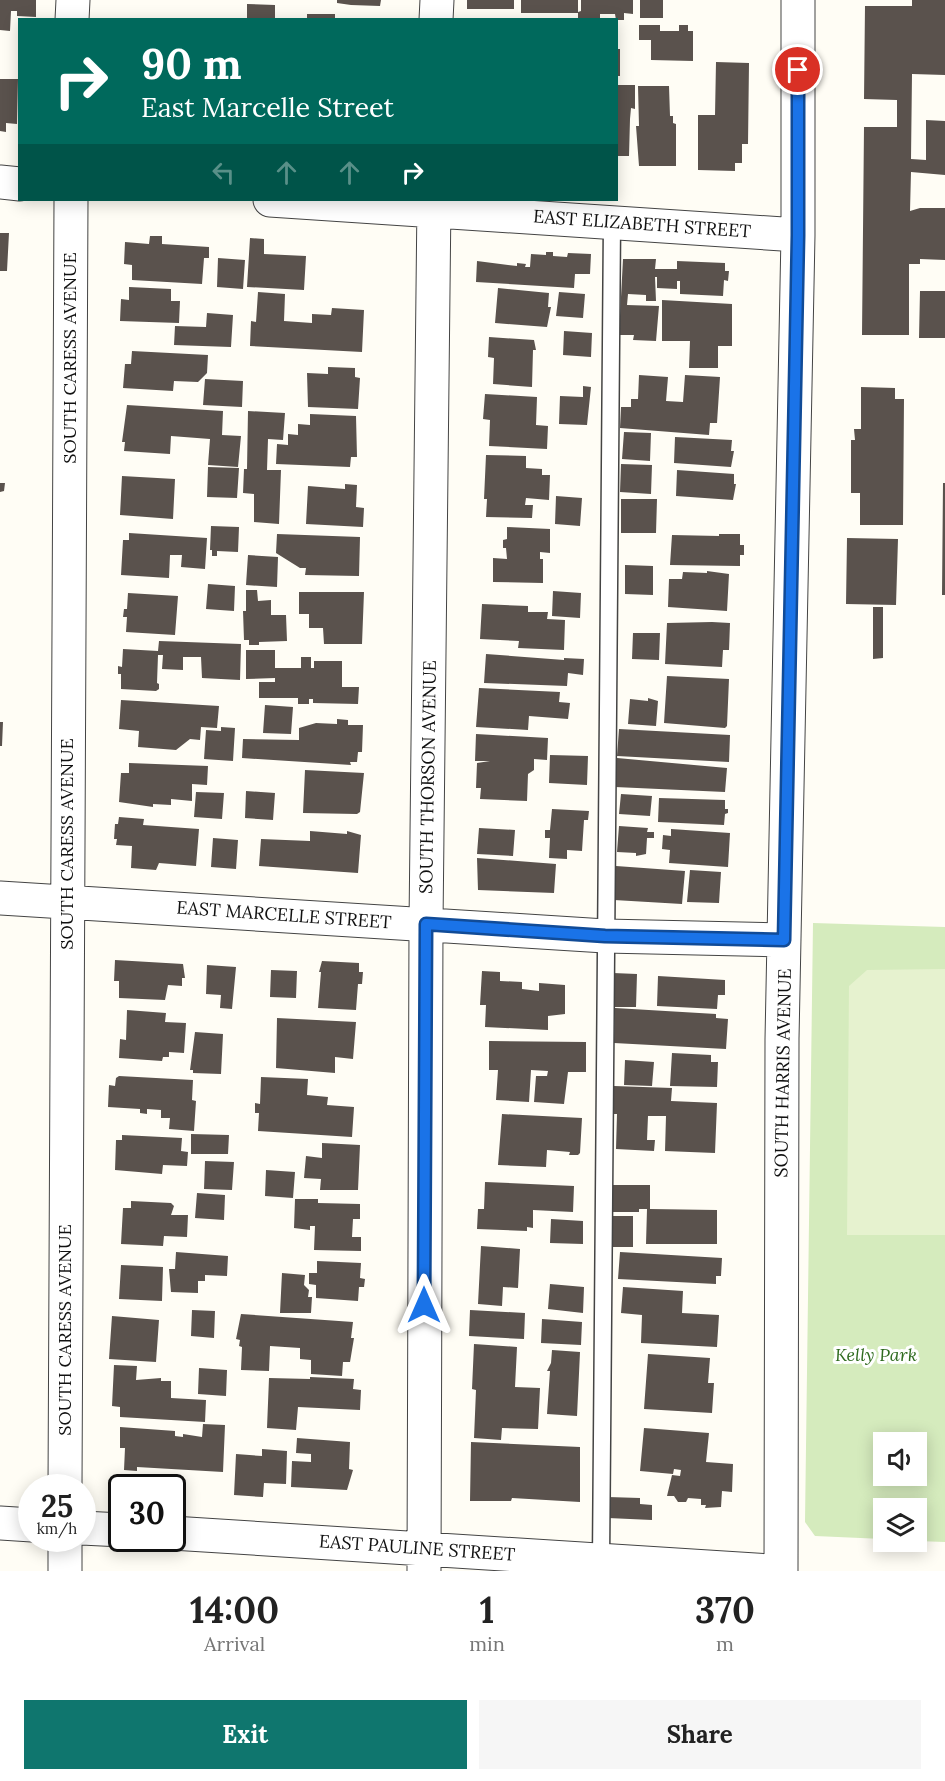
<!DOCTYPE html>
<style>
body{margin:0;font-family:Lora,serif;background:#f6f6f6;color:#222;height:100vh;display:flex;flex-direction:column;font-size:22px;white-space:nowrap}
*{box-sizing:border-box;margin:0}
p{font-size:20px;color:#767676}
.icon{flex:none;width:33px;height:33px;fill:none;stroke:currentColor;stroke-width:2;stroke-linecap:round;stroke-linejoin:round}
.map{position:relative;height:1571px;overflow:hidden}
.sheet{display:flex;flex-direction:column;background:#fff;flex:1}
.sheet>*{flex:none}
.guide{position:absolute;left:18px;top:18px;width:600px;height:183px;border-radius:0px;box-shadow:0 3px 15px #0003;background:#00695c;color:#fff;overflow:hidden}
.buttons{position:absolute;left:873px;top:1432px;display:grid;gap:12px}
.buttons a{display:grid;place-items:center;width:54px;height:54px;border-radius:0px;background:#fff;box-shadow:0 3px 15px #0003;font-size:30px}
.speed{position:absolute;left:18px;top:1474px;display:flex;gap:12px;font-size:30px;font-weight:700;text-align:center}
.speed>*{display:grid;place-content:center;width:78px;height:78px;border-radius:50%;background:#fff;box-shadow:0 3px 15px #0003;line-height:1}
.speed small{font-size:15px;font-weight:400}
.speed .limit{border:3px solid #111;border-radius:9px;background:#fff;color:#111}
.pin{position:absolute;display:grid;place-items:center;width:51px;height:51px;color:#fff;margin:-26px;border:3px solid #fff;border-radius:50%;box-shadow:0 2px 6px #0007}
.me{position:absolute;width:66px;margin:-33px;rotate:0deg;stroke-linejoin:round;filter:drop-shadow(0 0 4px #0008)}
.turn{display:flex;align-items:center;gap:21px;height:126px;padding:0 24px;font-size:27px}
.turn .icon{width:78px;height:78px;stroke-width:2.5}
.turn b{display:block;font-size:42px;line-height:51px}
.lanes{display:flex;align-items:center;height:57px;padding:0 24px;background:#0003;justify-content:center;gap:30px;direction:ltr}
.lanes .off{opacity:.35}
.eta{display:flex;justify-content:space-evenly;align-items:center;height:102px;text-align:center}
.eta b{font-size:36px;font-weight:700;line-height:42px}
.cta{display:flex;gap:12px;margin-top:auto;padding:12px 24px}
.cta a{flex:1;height:69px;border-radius:0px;background:#0f766e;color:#fff;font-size:24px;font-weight:700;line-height:69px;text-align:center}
.cta a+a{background:#f6f6f6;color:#222}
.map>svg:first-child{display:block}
</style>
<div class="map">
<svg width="945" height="1571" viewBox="0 0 945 1571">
<rect width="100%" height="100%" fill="#fffdf5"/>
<path fill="#d5ebbd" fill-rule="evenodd" d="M813 923 945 927V1542L917 1541 916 1509H884L883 1539 815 1536 805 1522ZM884 1443H916V1476H884Z"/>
<path fill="#e6f2cf" d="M945 969V1235H847L849 986 867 970Z"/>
<path fill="#5a524d" d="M0 0H36V17L17 16V11H11L10 31 0 30Z
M337 0H381L380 6 351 5 337 3Z
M467 0H514V9H467Z
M521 0H578V12L581 11V0H633V14L624 13V20H616L615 14H600V20H578V13H521Z
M640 0H663V18H640Z
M912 0H945V75L912 74 911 159 926 160V120L945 121V175L911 172 910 211 920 208H945V260L920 259V264H909V335H862L864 127H897V100L864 99 865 6H912Z
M247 4 275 5V20H247Z
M307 14H335V20H307Z
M639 25H660V31H679V25H688V31H693V61L651 60V40H639Z
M616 49H620V76H616Z
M716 62 749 63 748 144H742V163H735V171L698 170V115H715Z
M0 79H18L17 124 6 123V132L0 131Z
M616 85H635V109L631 108 630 119 629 156H616Z
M638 86H669L670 116H673V123L676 124V166H639L636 126H639Z
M0 233H9L7 271H0Z
M150 236H162V244L209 247V258H204L202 284 132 280V265L124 264 125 242 149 244Z
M250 238 264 239V254L306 256 304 290 247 287Z
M546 252H553V256L567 257 568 253 591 254 590 274H575L574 288 476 282 477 261 517 266V263L526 264 525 267H530L531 254 546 255Z
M218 258 245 260 243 289 217 287Z
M623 259H656L655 269H677V261L725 263V271H729L728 281 724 280 723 296 680 294V281H677V289L657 288V277H655L656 301H646V295L628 294 627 305 659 306 656 341 633 340 634 335H619Z
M129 287 171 289V301H180L179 323 120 321 121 299 129 300Z
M498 288 549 293 548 307H551L547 327 495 323Z
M920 291H945V338H919Z
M258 292 285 294 284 321 312 323V314L331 315 332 308 364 310 362 352 250 346 251 321 256 322Z
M559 292 585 294 583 318 556 316Z
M662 300 732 304V346H718V368H689L690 341H662Z
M207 313 233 315 231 347 174 345 175 326 206 327Z
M564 331 592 333 591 357 563 355Z
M489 337 534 340 536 350H533L532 387 493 384 494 358 488 357Z
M132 351 208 355 207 373 198 382 174 381 173 391 123 388 125 364H131Z
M328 367 355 368V377L360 378 358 409 308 407 307 373 328 374Z
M639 375 668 377 666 401 683 402 685 375 720 377 717 423H710L709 435 620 428 621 407H631V399H638Z
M205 379 243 381 242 407 203 405Z
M583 386 591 387 587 425 559 424 560 396 583 397Z
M861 387 895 388V399H904L903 525H860V493H851V440H855L854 429H861Z
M485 394 537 397 536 425 548 426 547 449 489 446 490 420 483 419Z
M127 405 223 411 222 435 241 436 238 467 208 465 210 439 171 436 170 454 124 451 125 442H122Z
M248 411 285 413 283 440 268 439 267 470H281L279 524 254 522V494L243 493 244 469H247Z
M310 414 356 416 357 457H351L350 467 276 464 277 444 288 445V434L298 435V424L310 425Z
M624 432 651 433 650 461 622 459Z
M675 437 732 440 731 451H734L731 467 674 463Z
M486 455 526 456V468L542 469V475H550L549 500 526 498 525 505H533L532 518 486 517 487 499H484Z
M621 464 652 465 651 494 620 492Z
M208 467 239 468 237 498 207 497Z
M677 470 734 474V484H736L733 500 676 496Z
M122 476 175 479 173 519 120 515Z
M0 483H5L4 491 0 492Z
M943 483H945V595H942Z
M345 484 357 485 356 507 364 508 363 527 306 524 308 486 345 489Z
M556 496 582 498 580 526 555 524Z
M621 499H657L656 533H621Z
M211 526 239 527 238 552 217 551V556H212V550H210Z
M507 527 550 529V553L540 552V559H543V583L493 582V558L507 559 506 548H503V540L507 539Z
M129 533 207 538 205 569 181 567 182 555H170L169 578 121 575 123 540H129Z
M277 534 360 537 359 576 305 575 306 568H300L276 553Z
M719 534H740V545H744V555H740V566L670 565 672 535 719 536Z
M847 538 898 539 896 605 846 604Z
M248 555 278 557 277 587 246 585Z
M625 565 653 566V595L625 594Z
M707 571 729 574 727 611 668 607 669 579H682L683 572 707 573Z
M208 584 235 586 234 611 206 609Z
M246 590H257L258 601 271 600V615H286L287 641 259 642V645H249V640H244L243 611H246Z
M553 591 581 593 580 618 552 616Z
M299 592H364L362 644H324L323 628H309V614H299Z
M128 593 178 596 175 635 126 632 127 617H123L124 609H127Z
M482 604 528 606V612H548L547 619 565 620 564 650 518 648 519 641 480 639Z
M873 607H883V658L873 659Z
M712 622 730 623 729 650H723L722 667 665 664 667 623Z
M633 633H660L659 660 632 659Z
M159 641 241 644 240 680 202 678 201 657H183V670L162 669 163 655H158L157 683 159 684V689L156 691 121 689V674H118V666L122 667 123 649 158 651Z
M246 650H275V668H301V657H311V668H314V661H342V687H359L358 704 313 703V699H309V704H298V698H259V682H275V678L246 679Z
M486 654 564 660V658L584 659 583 675 568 673 567 686 484 683Z
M667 676 729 679 727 726 725 728 664 723Z
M479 688 560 692 559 702 570 703 568 719 529 716 528 730 476 727Z
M648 698 658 701 656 726 628 724 630 699 648 701Z
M121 700 219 706 217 728 201 727 200 740 190 739 176 750 138 747 139 731 119 729Z
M265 705 293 707 291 734 263 733Z
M337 719 348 720V725H363L362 752H358L357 762H350L351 765 242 758 243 739 299 740V728L316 723 337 724Z
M0 722H3L2 746H0Z
M221 727 235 728 233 761 204 759 206 730 221 731Z
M619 729 730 735 729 762 617 756Z
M476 734 548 738 547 760 534 759V770L528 774 527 801 480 799 481 788H476L477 763 490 761H475Z
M550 755 588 756 587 785 549 783Z
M617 758 727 768 725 792 615 787Z
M129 763 208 766 207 785 192 784V801L171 799V805L153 804V807L119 802 121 773H129Z
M305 770 364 773 360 812 357 814 303 813Z
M246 791 275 793 273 820 245 818Z
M196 792 224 793 222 819 194 817Z
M621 794 652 796 650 816 619 814Z
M659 798 725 800V809H728V813L725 814 724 825 658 822Z
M552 809 589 811 588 820H584L582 851 567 850V859L549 858 550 838H545V830H550Z
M119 817 144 819 143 825 199 829 196 866 159 863 156 870 131 868 132 846 116 845 117 839H114L115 824H118Z
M619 826 648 828 647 832H654V838H647L646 854 636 856V853L617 852Z
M479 828 515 830 513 856 477 854Z
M671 829 730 833 728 867 669 863 670 850 662 849 663 835 671 836Z
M310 831 347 834V831L361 835 358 873 259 866 261 839 310 841Z
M213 838 238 840 236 869 211 867Z
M477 858 556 864 554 893 478 890Z
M616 866 685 871 682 904 614 900Z
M690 870 721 872 719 903 687 902Z
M115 960 183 964 185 978H182V986L168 985 165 1000 119 998V981H114Z
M322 961 359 963V972H363L362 984H358L356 1010 318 1008 321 972H319Z
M207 965 236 967 232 1009 220 1008 221 995 206 994Z
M271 970 297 971 296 998 270 997Z
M482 971 500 972V981L522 982V989L539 991V983L565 985V1014L548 1016V1030L485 1027 486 1005H480Z
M613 973 637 974 636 1007H612Z
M658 976 725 980V995H718L717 1009 657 1006Z
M615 1008 716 1014V1018L728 1019 726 1049 614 1043Z
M127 1010 166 1013 165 1022 186 1023 184 1053 169 1052V1057H163L162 1061 119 1058 120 1039 126 1040Z
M277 1018 356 1022 353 1059 335 1057V1073L276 1068Z
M195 1032 223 1034 221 1074 193 1073V1070H190Z
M489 1041 586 1042V1072H568L564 1104 534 1102 536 1076H547L548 1071 531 1070 529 1102 496 1100 498 1070H489Z
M672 1053 711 1055V1062H718L717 1087 670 1086Z
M625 1060 654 1062 652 1086 624 1085Z
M119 1076 193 1080 192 1100 196 1101 194 1131 169 1129 170 1118H161V1110L147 1109V1114L140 1113V1109L108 1107 109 1085 115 1086 116 1078Z
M261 1077 308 1079 307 1095 328 1097 327 1105 354 1107 352 1137 258 1131 259 1113H255V1103L260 1104Z
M614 1086 672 1088 671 1101 717 1103 715 1153 665 1151 666 1116H648L647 1140H655L654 1151 616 1149 617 1114H613Z
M502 1114 582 1118 580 1153 578 1155H569L570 1152 547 1150 546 1167 498 1165Z
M191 1134 229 1135 228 1154H191Z
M122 1135 182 1138 181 1151 188 1152 187 1166 163 1165 162 1174 115 1170 116 1140H122Z
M322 1143 360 1145 358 1190H320L321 1179 304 1178 306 1156 322 1158Z
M205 1161 234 1162 232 1190 204 1189Z
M266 1170 295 1172 293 1198 265 1196Z
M485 1182 574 1186 573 1212 533 1210V1228L527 1227V1231L477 1229 478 1209H484Z
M610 1185H650V1209L717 1210V1244H646L647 1209H639V1212H610Z
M197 1193 225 1195 224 1220 195 1218Z
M295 1199H318V1203L360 1204V1219H353L352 1237H361V1251L314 1250 315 1226H310V1230L294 1228Z
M131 1201 171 1203 174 1206 171 1215H188L187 1237 164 1236 163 1246 121 1244 123 1208H131Z
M612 1216H633V1247H612Z
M551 1219 583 1221V1244L550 1243Z
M481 1246 520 1249 518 1288 503 1287 502 1306 478 1304Z
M176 1252 228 1256 227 1276 205 1275V1281H198V1293L171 1292 169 1269H175Z
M620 1252 722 1258 721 1276H716V1284L618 1279Z
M317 1261 361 1263 360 1278 365 1279 364 1287H359L358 1301 316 1298V1285L309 1284V1273H317Z
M121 1265 163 1267 162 1301 119 1299Z
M282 1273 305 1275 304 1285 309 1290 308 1297H312L311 1313H280Z
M550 1284 584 1287 583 1313 548 1309Z
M623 1287 683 1291 682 1313 719 1315 717 1347 641 1343 642 1315 621 1313Z
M192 1310 215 1311 214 1338 191 1336Z
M470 1310 525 1313 524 1339 469 1336Z
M241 1314 353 1322 351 1338H354L350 1362H343L342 1376 311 1374V1360L300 1359V1348L270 1346 269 1371 241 1370 242 1347 239 1346 240 1340 236 1339Z
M112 1316 159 1320 156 1362 109 1359Z
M542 1319 582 1322 581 1345 541 1343Z
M474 1344 517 1347 515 1387 540 1388 538 1429 502 1428 501 1440 474 1438 476 1390 472 1389Z
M552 1350 580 1352 577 1416 547 1414 550 1371H547L551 1363Z
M648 1354 710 1358 708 1383H714L712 1413 644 1409Z
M114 1365 137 1366 136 1380 161 1378V1381H171V1398L206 1400 205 1422 120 1417V1407L112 1406Z
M199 1368 227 1370 226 1396 198 1394Z
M310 1377 354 1379 353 1389 361 1390 360 1410 298 1407 296 1430 267 1428 269 1378 310 1379Z
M203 1424 225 1425 223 1472 137 1467V1471L124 1470 125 1448H120V1427L175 1431V1436L183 1437V1434L202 1437Z
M644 1428 709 1433 706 1462 733 1464 732 1492 722 1491 721 1507 705 1508 706 1505H701V1499L688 1498 686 1502H678L674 1496H667L672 1475 680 1476 681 1470 674 1469 673 1474 640 1471Z
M297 1438 350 1442 349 1469 353 1470 347 1490 291 1487 292 1461 311 1462V1454L296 1453Z
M471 1442 580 1447V1502L512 1498 511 1501H470Z
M262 1449 287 1451 286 1484 264 1483 263 1497 234 1495 236 1454 262 1456Z
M608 1497 640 1498V1504L652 1505V1520L608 1518Z"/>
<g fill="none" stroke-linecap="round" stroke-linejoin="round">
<g stroke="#444" stroke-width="19">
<path id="lane" d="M601 1561 612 223"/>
</g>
<g stroke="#444" stroke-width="35">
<path id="street" d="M72 20 73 0
M436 20 437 0
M0 182 20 184
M270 200 798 235
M0 898 605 936 784 940
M65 1488 71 200
M0 1523 32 1525
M82 1528 122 1530
M172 1533 770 1571
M65 1571V1539
M424 1571 426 924 434 200
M781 1571 782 1039 798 235V0"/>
</g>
<use href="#lane" stroke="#fff" stroke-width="16"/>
<use href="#street" stroke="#fff" stroke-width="33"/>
</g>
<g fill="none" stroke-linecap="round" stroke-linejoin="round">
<g stroke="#114b97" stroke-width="15">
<path id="route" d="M424 1305 426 924 605 936 784 940 798 235V70"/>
</g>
<use href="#route" stroke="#1a73e8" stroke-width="10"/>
</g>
<g text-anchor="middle" stroke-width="6" stroke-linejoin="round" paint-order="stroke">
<g font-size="18" fill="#111" stroke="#fff">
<text transform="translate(642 224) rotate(4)" y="6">EAST ELIZABETH STREET</text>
<text transform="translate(70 358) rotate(-90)" y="6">SOUTH CARESS AVENUE</text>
<text transform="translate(428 777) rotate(-89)" y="6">SOUTH THORSON AVENUE</text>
<text transform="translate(67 844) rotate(-90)" y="6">SOUTH CARESS AVENUE</text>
<text transform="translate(284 915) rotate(4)" y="6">EAST MARCELLE STREET</text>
<text transform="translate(783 1073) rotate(-89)" y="6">SOUTH HARRIS AVENUE</text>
<text transform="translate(65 1330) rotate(-90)" y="6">SOUTH CARESS AVENUE</text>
<text transform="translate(417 1548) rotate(4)" y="6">EAST PAULINE STREET</text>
</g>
<g font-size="18" font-style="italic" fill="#2f6b1f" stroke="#fff">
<text x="876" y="1361">Kelly Park</text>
</g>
</g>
</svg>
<div class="buttons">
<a><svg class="icon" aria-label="sound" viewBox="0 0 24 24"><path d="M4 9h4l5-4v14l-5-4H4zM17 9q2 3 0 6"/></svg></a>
<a><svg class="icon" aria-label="layers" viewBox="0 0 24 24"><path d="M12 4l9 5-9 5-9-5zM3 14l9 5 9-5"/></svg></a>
</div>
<div class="speed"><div>25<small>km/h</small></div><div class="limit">30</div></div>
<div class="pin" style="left:798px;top:70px;background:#d93025"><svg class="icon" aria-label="arrive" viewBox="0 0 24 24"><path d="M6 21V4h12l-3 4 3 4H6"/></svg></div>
<svg class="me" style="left:424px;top:1305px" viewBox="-20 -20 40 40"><path d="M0-17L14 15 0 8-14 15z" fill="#1a73e8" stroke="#fff" stroke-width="4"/></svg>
<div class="guide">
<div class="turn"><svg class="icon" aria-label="right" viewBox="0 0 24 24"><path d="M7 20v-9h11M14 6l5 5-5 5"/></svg><div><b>90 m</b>East Marcelle Street</div></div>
<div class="lanes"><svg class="icon off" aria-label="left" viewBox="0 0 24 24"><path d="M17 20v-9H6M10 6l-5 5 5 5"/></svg><svg class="icon off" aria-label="ahead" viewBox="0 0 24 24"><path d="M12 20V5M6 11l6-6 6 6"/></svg><svg class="icon off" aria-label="ahead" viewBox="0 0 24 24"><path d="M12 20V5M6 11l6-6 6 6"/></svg><svg class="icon" aria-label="right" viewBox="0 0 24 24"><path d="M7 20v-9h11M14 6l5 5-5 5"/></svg></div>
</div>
</div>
<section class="sheet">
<div class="eta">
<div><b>14:00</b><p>Arrival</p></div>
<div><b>1</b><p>min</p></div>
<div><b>370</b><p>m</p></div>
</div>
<div class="cta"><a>Exit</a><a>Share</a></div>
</section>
